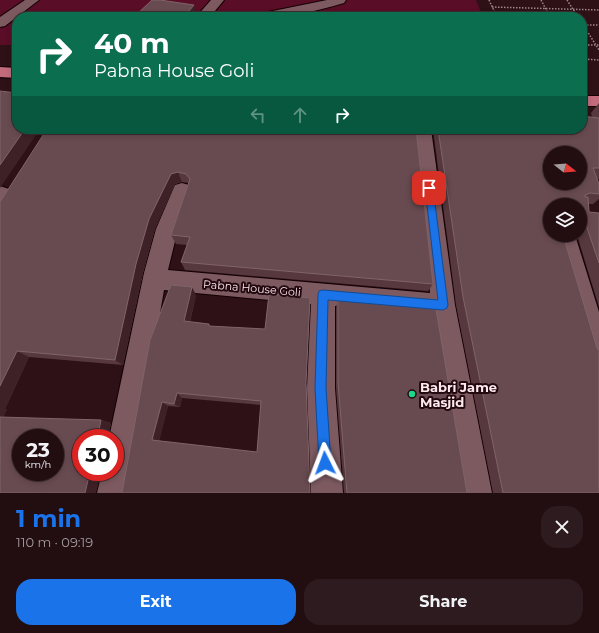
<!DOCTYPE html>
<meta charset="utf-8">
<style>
body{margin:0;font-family:Montserrat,sans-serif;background:#2e1b1f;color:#f1f3f6;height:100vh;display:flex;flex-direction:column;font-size:15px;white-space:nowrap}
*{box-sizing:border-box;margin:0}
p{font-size:13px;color:#a29c9f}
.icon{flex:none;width:22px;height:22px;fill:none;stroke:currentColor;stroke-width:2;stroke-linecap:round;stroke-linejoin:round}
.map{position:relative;height:493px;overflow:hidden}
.drawer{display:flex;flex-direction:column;background:#220d11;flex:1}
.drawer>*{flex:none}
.top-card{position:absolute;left:12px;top:12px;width:575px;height:122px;border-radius:16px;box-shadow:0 2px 6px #0003,0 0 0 1px #3f2d31;background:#0b6e4f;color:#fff;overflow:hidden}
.needle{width:26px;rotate:107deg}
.fabs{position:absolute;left:543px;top:146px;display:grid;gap:8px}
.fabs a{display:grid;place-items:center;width:44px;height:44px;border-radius:50%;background:#220d11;box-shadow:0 2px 6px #0003,0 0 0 1px #3f2d31;font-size:20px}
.speed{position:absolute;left:12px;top:429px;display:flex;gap:8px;font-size:20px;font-weight:700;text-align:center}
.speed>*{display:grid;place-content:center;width:52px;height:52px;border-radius:50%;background:#220d11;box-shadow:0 2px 6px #0003,0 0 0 1px #3f2d31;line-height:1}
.speed small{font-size:10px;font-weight:400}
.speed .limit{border:6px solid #d22;background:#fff;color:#111}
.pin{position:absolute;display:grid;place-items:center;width:34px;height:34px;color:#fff;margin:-17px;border-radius:8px;box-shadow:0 2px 6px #0006}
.me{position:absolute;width:44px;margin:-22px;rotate:357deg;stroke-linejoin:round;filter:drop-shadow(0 0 3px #0008)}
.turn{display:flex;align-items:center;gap:14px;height:84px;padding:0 16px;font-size:18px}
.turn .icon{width:52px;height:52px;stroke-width:2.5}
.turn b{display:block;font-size:28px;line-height:34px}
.lanes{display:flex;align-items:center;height:38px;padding:0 16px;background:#0003;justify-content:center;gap:20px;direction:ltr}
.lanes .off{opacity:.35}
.round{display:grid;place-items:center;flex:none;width:42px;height:42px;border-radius:16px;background:#2e1b1f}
.headline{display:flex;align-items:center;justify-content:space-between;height:68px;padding:0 16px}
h1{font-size:24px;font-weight:700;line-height:30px;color:#1a73e8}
.action{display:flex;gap:8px;margin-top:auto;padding:8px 16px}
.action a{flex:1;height:46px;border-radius:16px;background:#1a73e8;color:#fff;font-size:16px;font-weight:700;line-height:46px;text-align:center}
.action a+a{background:#2e1b1f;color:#f1f3f6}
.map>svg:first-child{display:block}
</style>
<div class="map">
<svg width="599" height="493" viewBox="0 0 599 493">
<rect width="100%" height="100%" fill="#2d1117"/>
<path fill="#590d26" d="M0 0H476L483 17H17V45H0Z"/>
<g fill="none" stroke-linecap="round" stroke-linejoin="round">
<g stroke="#130104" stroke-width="2">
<path id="minor" d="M25 0H39L5 26 0 27V17Z
M211 0H224L210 17H196Z
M327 0H346L344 3C313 12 290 17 256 17L258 14 263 13Z
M413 129H431L455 305 492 493H460L432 315 335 306V388L343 493H311L307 388 311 304 164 290 129 493H97L102 472H115V438H109L144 273 156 229 175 185 182 183 189 185 192 190 178 229 168 270 430 293Z
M0 186 15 191 18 196 15 201 8 204 0 202Z
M553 235H575L599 312V366L590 362 586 353Z"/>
</g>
<g stroke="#130104" stroke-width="2">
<path id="highway" d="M0 67 17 68V78L0 77Z
M582 96H599V106H582Z"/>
</g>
<path stroke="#9e868a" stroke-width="1.5" stroke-dasharray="1.5 1.5" stroke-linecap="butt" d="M489 0 497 17
M541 0 550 17
M567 0 578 17
M492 7 599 10
M582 23 599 50
M584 25H599
M582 45H599
M582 59 599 60"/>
<use href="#minor" fill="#7c5a60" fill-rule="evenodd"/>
<use href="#highway" fill="#c26b7d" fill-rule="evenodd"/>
</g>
<path fill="#56383e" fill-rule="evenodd" d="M196 14 194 17H136V15Z
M599 103V179H597L599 184V199L593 204H588L589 212 599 213V307L577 235H580V205H550L599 493H493L456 305 433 129H582L592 117 591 113Z
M416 129 433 284 428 291 185 270 181 262 187 245 176 244 171 235 189 183 182 182 175 184 155 229 143 273 123 365 29 357 5 409H7L3 417 101 420 111 423 108 438H81L0 493V202Z
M196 295 190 322 211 326 306 383 310 493H122ZM182 398 261 405 257 452 159 441 168 406 180 407Z
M338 300 467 493H344L336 388V308Z"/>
<path fill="#3e2127" d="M194 5 196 14 194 17H184Z
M25 129H40L0 188V165Z
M178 172 182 182 175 184 155 229 143 273 123 365 115 360 136 264 149 219 171 174Z
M192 287 196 295 188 328 184 321Z
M17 351 29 357 5 409H7L2 420 0 419V386Z
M177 393 182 398 180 407 174 404Z
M162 402 168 406 159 442 152 440Z
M101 420 111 423 108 438 100 437 98 435Z
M90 472H101L96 493H85Z"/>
<path fill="#684b51" stroke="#7f6469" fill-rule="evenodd" d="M152 0H160L194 5 184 17H150L136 15Z
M0 91 17 93V129H25L0 165Z
M582 116 599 118V168H593L599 184V194L590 193 585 195V197H588L589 212 599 213V263L586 225H580V205H550V235H563L597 348 599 351V493H503L463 297 438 129H582ZM550 153H580V183H550Z
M47 129H416L433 284 181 262 190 237 171 235 190 179 186 174 178 172 171 174 149 219 136 264 115 360 17 351 0 386V202Z
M171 285 192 287 184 321 209 324V326L265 329 269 294 310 298 306 383 310 493H122L150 340ZM177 393 261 401 257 452 152 440 162 402 174 404Z
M338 300 436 309 467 493H347L338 383Z
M0 417 101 420 98 435 100 437H104V438H81V472H90L85 493H0ZM21 438H55V472H21Z"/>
<path fill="#1a73e8" stroke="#114b97" d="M429 185 433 188 448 305 447 308 443 310 328 300 326 388 331 463 330 467 325 469 321 467 319 463 315 388 318 295 319 291 323 290 438 300 425 188Z"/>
<circle fill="#1bd988" stroke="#22080f" stroke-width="1.5" cx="412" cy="394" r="4"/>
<g text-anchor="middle" stroke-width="4" stroke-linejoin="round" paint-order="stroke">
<g font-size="11" fill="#fee9ec" stroke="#22080f">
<text transform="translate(252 288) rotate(5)" y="4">Pabna House Goli</text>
</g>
<g font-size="13" font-weight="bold" fill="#fee9ec" stroke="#22080f" text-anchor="start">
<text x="420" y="392">Babri Jame<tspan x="420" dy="15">Masjid</tspan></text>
</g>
</g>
</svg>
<div class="fabs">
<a><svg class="needle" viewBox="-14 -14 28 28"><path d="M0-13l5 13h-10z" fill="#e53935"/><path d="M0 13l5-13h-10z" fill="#a29c9f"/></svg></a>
<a><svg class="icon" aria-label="layers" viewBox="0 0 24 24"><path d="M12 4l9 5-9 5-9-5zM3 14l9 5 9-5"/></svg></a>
</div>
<div class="speed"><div>23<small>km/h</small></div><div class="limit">30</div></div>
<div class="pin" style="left:429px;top:188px;background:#d93025"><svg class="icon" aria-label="arrive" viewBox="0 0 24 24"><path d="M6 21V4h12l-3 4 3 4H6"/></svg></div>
<svg class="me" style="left:325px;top:463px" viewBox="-20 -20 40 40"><path d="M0-17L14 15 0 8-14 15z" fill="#1a73e8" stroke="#fff" stroke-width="4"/></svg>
<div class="top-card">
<div class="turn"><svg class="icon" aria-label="right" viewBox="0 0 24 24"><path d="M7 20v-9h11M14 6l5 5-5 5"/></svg><div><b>40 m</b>Pabna House Goli</div></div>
<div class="lanes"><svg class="icon off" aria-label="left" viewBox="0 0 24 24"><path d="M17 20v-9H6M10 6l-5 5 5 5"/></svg><svg class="icon off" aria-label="ahead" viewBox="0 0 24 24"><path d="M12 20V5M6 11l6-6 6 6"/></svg><svg class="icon" aria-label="right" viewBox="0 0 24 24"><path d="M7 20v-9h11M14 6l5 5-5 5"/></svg></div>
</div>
</div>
<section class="drawer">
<div class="headline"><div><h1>1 min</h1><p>110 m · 09:19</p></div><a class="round"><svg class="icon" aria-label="close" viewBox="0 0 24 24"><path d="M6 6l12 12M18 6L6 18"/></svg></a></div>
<div class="action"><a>Exit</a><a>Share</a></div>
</section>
